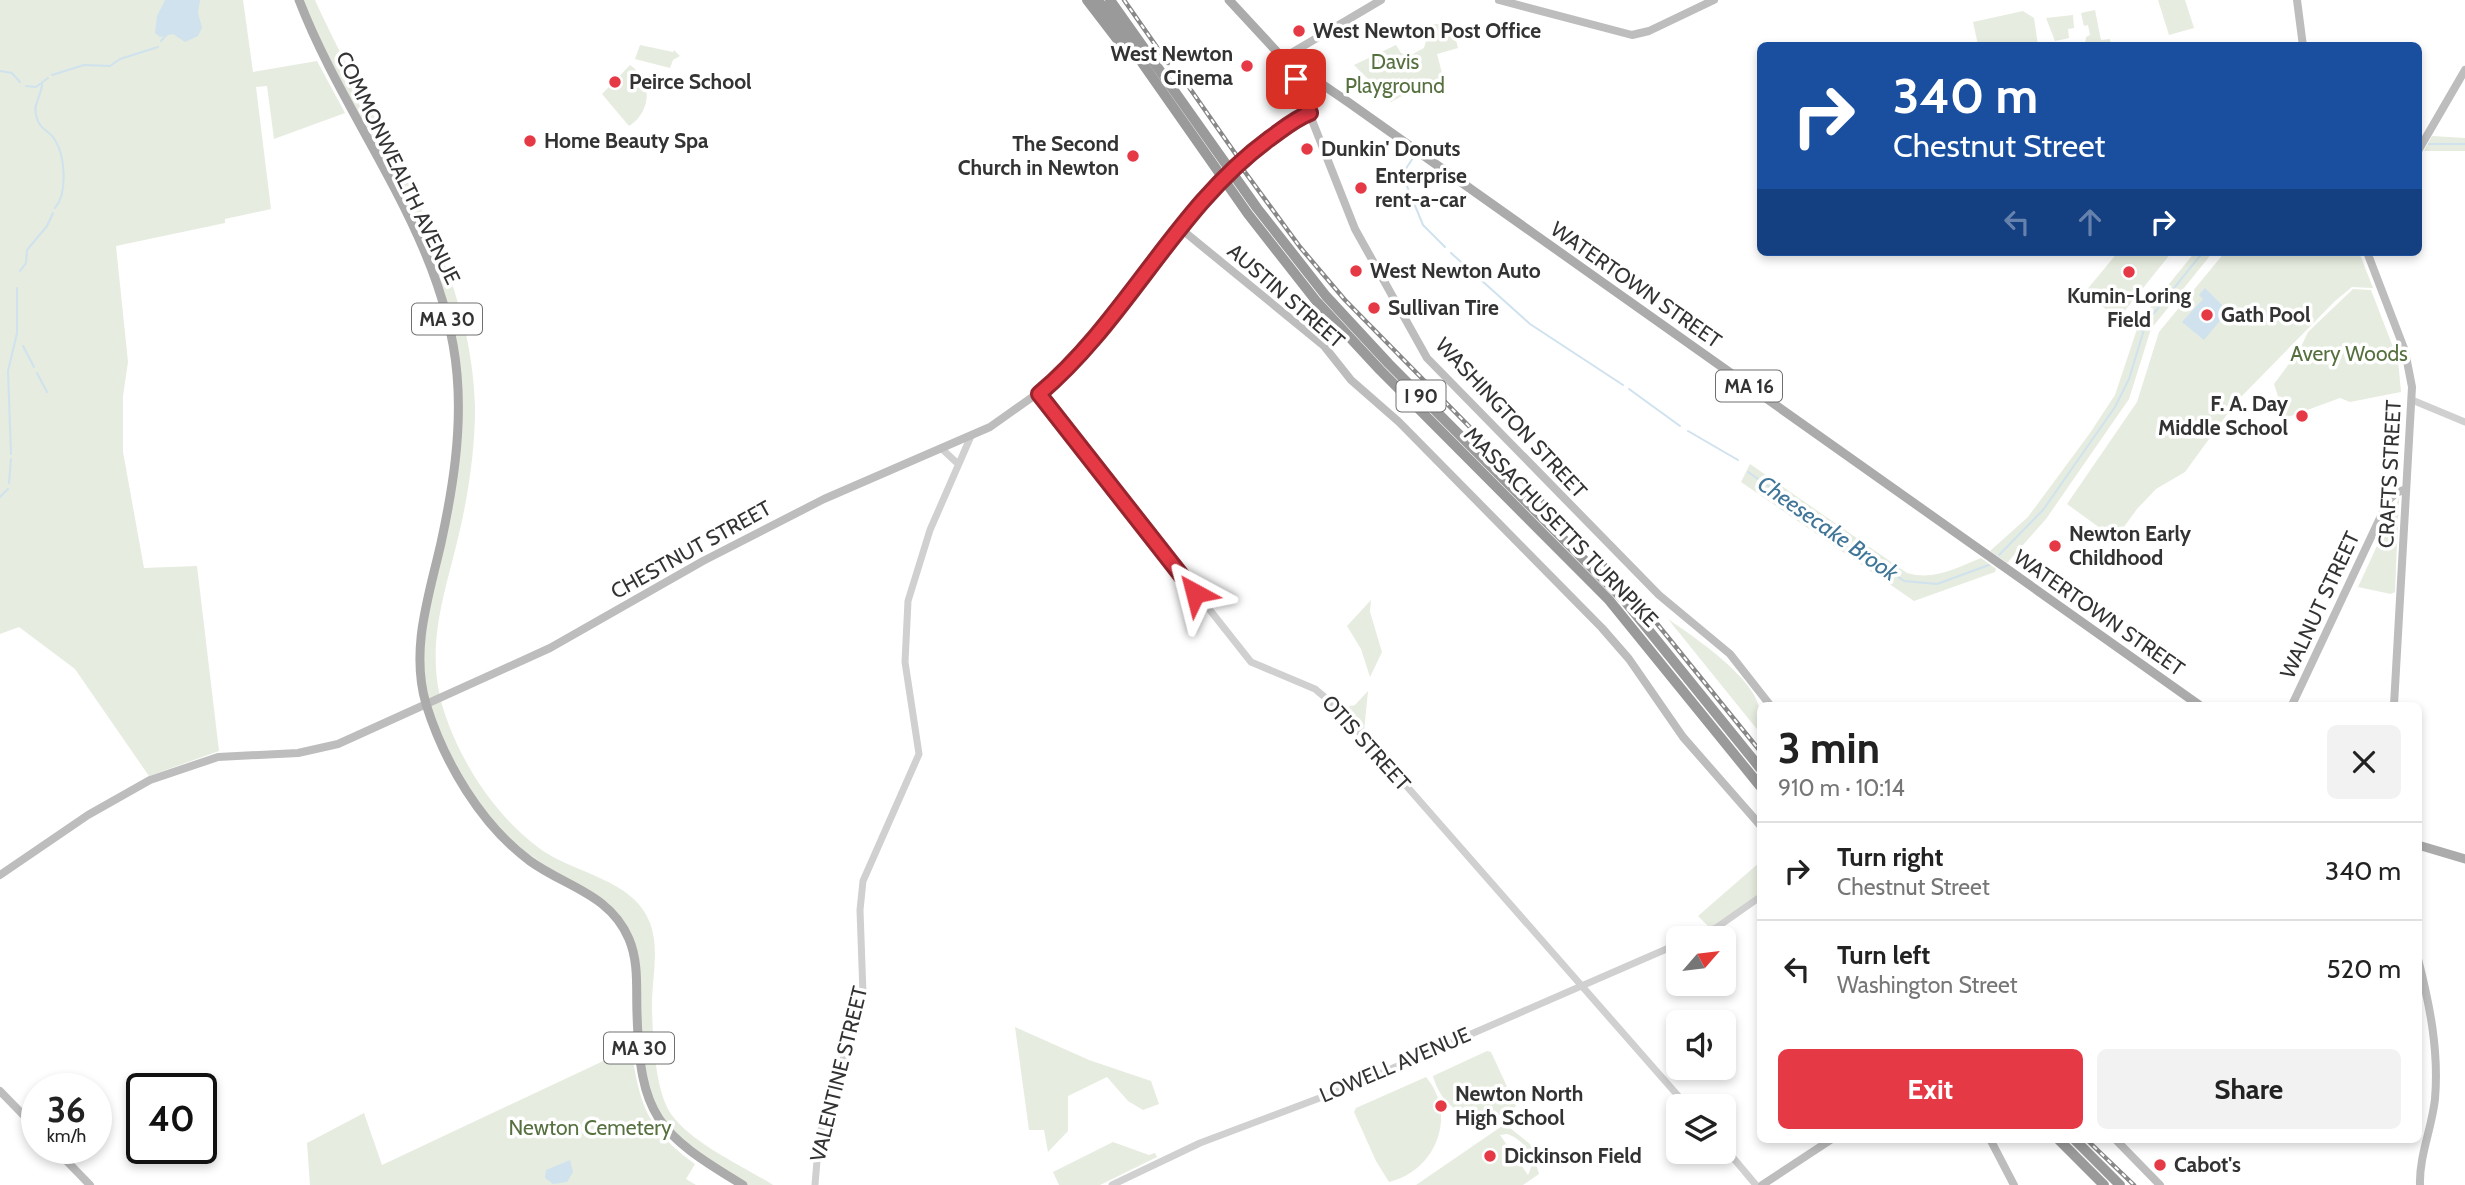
<!DOCTYPE html>
<meta charset="utf-8">
<style>
body{margin:0;font-family:Cabin,sans-serif;background:#f2f2f2;color:#222;height:100vh;display:flex;flex-direction:column;font-size:26px;white-space:nowrap}
*{box-sizing:border-box;margin:0}
p{font-size:23px;color:#767676}
.icon{flex:none;width:38px;height:38px;fill:none;stroke:currentColor;stroke-width:2;stroke-linecap:round;stroke-linejoin:round}
.map{position:relative;flex:1;overflow:hidden}
.drawer{position:absolute;left:1757px;top:702px;width:665px;height:441px;display:flex;flex-direction:column;background:#fff;border-radius:10px;box-shadow:0 4px 10px #0003}
.drawer>*{flex:none}
.banner{position:absolute;left:1757px;top:42px;width:665px;height:214px;border-radius:10px;box-shadow:0 4px 10px #0003;background:#1a4fa0;color:#fff;overflow:hidden}
.needle{width:46px;rotate:62deg}
.tools{position:absolute;left:1666px;top:926px;display:grid;gap:14px}
.tools a{display:grid;place-items:center;width:70px;height:70px;border-radius:10px;background:#fff;box-shadow:0 4px 10px #0003;font-size:35px}
.speed{position:absolute;left:21px;top:1073px;display:flex;gap:14px;font-size:35px;font-weight:700;text-align:center}
.speed>*{display:grid;place-content:center;width:91px;height:91px;border-radius:50%;background:#fff;box-shadow:0 4px 10px #0003;line-height:1}
.speed small{font-size:18px;font-weight:400}
.speed .limit{border:4px solid #111;border-radius:10px;background:#fff;color:#111}
.pin{position:absolute;display:grid;place-items:center;width:60px;height:60px;color:#fff;margin:-30px;border-radius:14px;box-shadow:0 4px 10px #0006}
.me{position:absolute;width:77px;margin:-38px;rotate:322deg;stroke-linejoin:round;filter:drop-shadow(0 0 5px #0008)}
.turn{display:flex;align-items:center;gap:24px;height:147px;padding:0 21px;font-size:32px}
.turn .icon{width:91px;height:91px;stroke-width:2.5}
.turn b{display:block;font-size:49px;line-height:60px}
.lanes{display:flex;align-items:center;height:66px;padding:0 21px;background:#0003;justify-content:center;gap:35px;direction:ltr}
.lanes .off{opacity:.35}
.round{display:grid;place-items:center;flex:none;width:74px;height:74px;border-radius:10px;background:#f2f2f2}
.summary{display:flex;align-items:center;justify-content:space-between;height:119px;padding:0 21px}
h1{font-size:42px;font-weight:800;line-height:52px}
.button{display:flex;gap:14px;margin-top:auto;padding:14px 21px}
.button a{flex:1;height:80px;border-radius:10px;background:#e63946;color:#fff;font-size:28px;font-weight:800;line-height:80px;text-align:center}
.button a+a{background:#f2f2f2;color:#222}
ul{padding:0;list-style:none}
li{display:flex;align-items:center;gap:21px;height:98px;padding:0 21px;border-top:2px solid #e0e0e0}
li div{flex:1}
li b{display:block;font-size:26px}
li em{font-style:normal}
.map>svg:first-child{display:block}
</style>
<div class="map">
<svg width="2465" height="1185" viewBox="0 0 2465 1185">
<rect width="100%" height="100%" fill="#fff"/>
<path fill="#e6ecdf" fill-rule="evenodd" d="M0 0H243L253 72 317 61 345 113 274 139 267 86 256 87 271 209 225 219V223L116 246 128 362 123 396V452L144 568 197 566 219 751 149 776 75 669 19 627 0 634Z
M299 0H315C374 132 472 258 475 408 475 451 468 497 458 538 444 597 425 647 443 708 459 760 495 816 539 848 574 874 634 879 650 923 659 947 653 975 652 999 652 1029 654 1089 671 1114 691 1143 743 1166 773 1185H743L660 1123 644 1079 636 967 615 915 499 833 456 769 426 704 420 638 457 454 455 358 427 262Z
M2158 0H2185L2194 28 2169 35Z
M2095 10 2101 40 2110 39 2111 45H2085L2086 37 2090 35 2088 25 2084 26 2081 13Z
M2023 11 2034 18 2038 45H1978L1973 22Z
M2073 15 2074 28 2068 29 2069 38 2055 41 2046 18Z
M1418 24H1452L1458 48 1437 54 1444 81 1411 91 1391 102 1354 65 1396 45 1401 53 1409 56 1424 48 1427 38 1423 37Z
M640 45 673 52 674 50 680 56 673 60 670 68 635 59Z
M630 65C653 81 652 111 629 126L602 94Z
M2432 136 2465 138V151H2424Z
M2118 252H2172L2118 319 2085 292Z
M2195 252H2213L2151 329 2129 399 2046 519 2007 563 1990 551 2028 517 2090 433 2115 395 2140 320Z
M2225 252H2359L2373 288 2352 287 2335 301 2236 402 2185 472 2156 489 2137 509 2115 539 2067 504 2137 402 2159 332Z
M2353 289 2371 290 2398 360 2401 392 2350 402 2340 398 2285 418 2274 384 2300 349 2308 332Z
M1750 464 1907 573C1934 581 1956 568 1981 558L1996 569 1995 572 1914 601 1741 482Z
M2399 498 2395 592 2391 594 2358 587Z
M1371 600 1370 612 1382 652 1370 677 1361 649 1347 626Z
M1668 619C1694 637 1756 678 1760 711 1761 718 1761 726 1760 733Z
M1368 691 1364 732 1339 709 1355 705Z
M1760 862V897L1712 930 1698 916Z
M1015 1027 1089 1060 1151 1081 1159 1104 1143 1110 1128 1101 1107 1077 1068 1096V1131L1048 1152 1044 1130H1029Z
M631 1048C640 1106 647 1129 695 1164L686 1179 696 1185H310L307 1143 364 1113 382 1165Z
M1487 1051 1491 1052 1516 1106C1483 1132 1443 1114 1433 1076Z
M1426 1077C1458 1115 1436 1171 1389 1182L1376 1161 1354 1112 1356 1108Z
M1505 1124 1530 1144 1539 1174 1523 1185H1416ZM1507 1134C1524 1139 1537 1158 1528 1175L1500 1135Z
M1113 1142 1149 1155 1155 1153 1157 1157 1100 1185H1059L1053 1172Z"/>
<path fill="#cfe2ee" d="M165 0H200L198 13 202 28 198 36 185 42 173 34 160 37 155 33 157 16Z
M2205 288 2228 311 2204 340 2182 322 2203 299 2199 295Z
M570 1160 573 1172 567 1182 553 1184 545 1178 546 1170Z"/>
<g fill="none" stroke-linecap="round" stroke-linejoin="round">
<path stroke="#cfe2ee" stroke-width="2" d="M161 41 167 34
M0 71 12 73 20 82
M52 75 84 65 110 66 120 59 158 47
M42 84C42 95 33 103 36 115 40 132 48 128 55 140 65 156 68 193 55 208
M26 86 36 87 48 78
M2429 144H2465
M1413 158 1405 170 1404 179 1423 225 1445 247
M1451 253 1530 324 1623 385
M20 271 26 263 27 250 47 226 53 213
M23 346 34 367
M37 373 47 392
M1629 389 1680 426
M1688 431 1738 460
M11 454 8 371 17 333V288
M1748 472 1904 581 1937 584 1989 565
M9 483 11 459
M0 497 8 489
M1999 555 2043 510 2115 407 2129 379 2146 323 2203 252"/>
<path stroke="#d0d0d0" stroke-width="7" d="M1039 394 1251 662 1315 689 1339 709 1687 1106
M2412 400 2465 422
M942 449 957 463
M1694 938 1716 928 1760 897
M1724 1147 1756 1185
M815 1185 819 1136 863 994 860 910 863 881 919 754 905 662 908 601 930 530 971 436
M1112 1185 1200 1143 1354 1085 1678 944"/>
<path stroke="#bdbdbd" stroke-width="8" d="M1499 0 1632 35 1649 31 1714 0
M2297 0 2303 46
M1283 58 1381 0
M1291 67 1355 229 1427 358 1659 595 1730 654 1770 705
M2418 151 2465 70
M1245 158 1310 113
M1181 229 1324 346 1351 380 1399 422 1602 628 1629 659 1683 737 1760 825
M2367 252 2405 351 2412 387 2394 705
M2292 705 2388 501 2396 493 2406 489
M0 875 88 815 150 780 218 757 298 753 338 744 550 648 703 561 824 499 990 427 1055 381 1099 331 1219 182
M2418 959C2430 1006 2439 1051 2435 1099 2432 1128 2419 1156 2420 1185
M0 1091 37 1129
M1990 1139 2014 1185
M2115 1139 2160 1185
M54 1148 90 1185
M1762 1185 1832 1139"/>
<path stroke="#ababab" stroke-width="9" d="M299 0C347 125 445 237 457 374 462 431 453 488 441 543 429 596 410 649 426 704 444 762 481 825 530 861 566 887 610 894 629 939 639 963 636 988 637 1013 640 1117 657 1133 743 1185
M1229 0 1291 67 1310 76 1348 102 2199 705
M2418 845 2465 859"/>
<path stroke="#9a9a9a" stroke-width="10" d="M1087 0 1120 43
M1098 0 1248 214 1317 302 1380 370 1609 600 1760 786
M1110 0 1257 208 1326 296 1389 364 1625 601 1760 768
M2058 1139 2104 1185
M2074 1139 2120 1185"/>
<g stroke="#888" stroke-width="4.5">
<path id="rail" d="M1124 0 1168 63
M1177 70 1237 156
M1242 168 1300 247 1345 300 1629 589 1760 751
M2086 1139 2134 1185"/>
</g>
<use href="#rail" stroke="#fff" stroke-width="2" stroke-dasharray="5" stroke-linecap="butt"/>
<path stroke="#bdbdbd" stroke-width="8" d="M1219 182 1245 158"/>
</g>
<g fill="none" stroke-linecap="round" stroke-linejoin="round">
<g stroke="#96252e" stroke-width="18">
<path id="route" d="M1195 593 1039 394C1127 320 1176 207 1269 139 1282 130 1294 119 1310 113L1296 79"/>
</g>
<use href="#route" stroke="#e63946" stroke-width="12"/>
</g>
<g fill="#e63946" stroke="#fff" stroke-width="2.5">
<circle cx="1299" cy="31" r="7"/>
<circle cx="1247" cy="66" r="7"/>
<circle cx="615" cy="82" r="7"/>
<circle cx="530" cy="141" r="7"/>
<circle cx="1307" cy="149" r="7"/>
<circle cx="1133" cy="156" r="7"/>
<circle cx="1361" cy="188" r="7"/>
<circle cx="1356" cy="271" r="7"/>
<circle cx="2129" cy="272" r="7"/>
<circle cx="1374" cy="308" r="7"/>
<circle cx="2207" cy="315" r="7"/>
<circle cx="2302" cy="416" r="7"/>
<circle cx="2055" cy="546" r="7"/>
<circle cx="1441" cy="1106" r="7"/>
<circle cx="1490" cy="1156" r="7"/>
<circle cx="2160" cy="1165" r="7"/>
</g>
<g text-anchor="middle" stroke-width="7" stroke-linejoin="round" paint-order="stroke">
<g fill="#fff" stroke="#707070" stroke-width="2">
<rect x="412" y="303.5" width="70" height="31" rx="5"/>
<rect x="1716" y="370.5" width="66" height="31" rx="5"/>
<rect x="1396.5" y="380.5" width="49" height="31" rx="5"/>
<rect x="604" y="1032.5" width="70" height="31" rx="5"/>
</g>
<g font-size="19" font-weight="bold" fill="#333">
<text x="447" y="326">MA 30</text>
<text x="1749" y="393">MA 16</text>
<text x="1421" y="403">I 90</text>
<text x="639" y="1055">MA 30</text>
</g>
<g font-size="21" font-weight="bold" fill="#333" stroke="#fff" text-anchor="start">
<text x="1313" y="38">West Newton Post Office</text>
<text x="1233" y="61" text-anchor="end">West Newton<tspan x="1233" dy="24">Cinema</tspan></text>
<text x="629" y="89">Peirce School</text>
<text x="544" y="148">Home Beauty Spa</text>
<text x="1119" y="151" text-anchor="end">The Second<tspan x="1119" dy="24">Church in Newton</tspan></text>
<text x="1321" y="156">Dunkin' Donuts</text>
<text x="1375" y="183">Enterprise<tspan x="1375" dy="24">rent-a-car</tspan></text>
<text x="1370" y="278">West Newton Auto</text>
<text x="2129" y="303" text-anchor="middle">Kumin-Loring<tspan x="2129" dy="24">Field</tspan></text>
<text x="1388" y="315">Sullivan Tire</text>
<text x="2221" y="322">Gath Pool</text>
<text x="2288" y="411" text-anchor="end">F. A. Day<tspan x="2288" dy="24">Middle School</tspan></text>
<text x="2069" y="541">Newton Early<tspan x="2069" dy="24">Childhood</tspan></text>
<text x="1455" y="1101">Newton North<tspan x="1455" dy="24">High School</tspan></text>
<text x="1504" y="1163">Dickinson Field</text>
<text x="2174" y="1172">Cabot's</text>
</g>
<g font-size="21" fill="#56703f" stroke="#fff">
<text x="1395" y="69">Davis<tspan x="1395" dy="24">Playground</tspan></text>
<text x="2349" y="361">Avery Woods</text>
<text x="590" y="1135">Newton Cemetery</text>
</g>
<g font-size="21" fill="#333" stroke="#fff">
<text transform="translate(398 168) rotate(64)" y="7">COMMONWEALTH AVENUE</text>
<text transform="translate(1636 285) rotate(35)" y="7">WATERTOWN STREET</text>
<text transform="translate(1286 296) rotate(41)" y="7">AUSTIN STREET</text>
<text transform="translate(1511 418) rotate(47)" y="7">WASHINGTON STREET</text>
<text transform="translate(2390 474) rotate(-87)" y="7">CRAFTS STREET</text>
<text transform="translate(1561 527) rotate(46)" y="7">MASSACHUSETTS TURNPIKE</text>
<text transform="translate(691 550) rotate(-29)" y="7">CHESTNUT STREET</text>
<text transform="translate(2320 605) rotate(-65)" y="7">WALNUT STREET</text>
<text transform="translate(2099 613) rotate(35)" y="7">WATERTOWN STREET</text>
<text transform="translate(1366 743) rotate(48)" y="7">OTIS STREET</text>
<text transform="translate(1395 1065) rotate(-23)" y="7">LOWELL AVENUE</text>
<text transform="translate(839 1074) rotate(-76)" y="7">VALENTINE STREET</text>
</g>
<g font-size="23" font-style="italic" fill="#3f7597" stroke="#fff">
<text transform="translate(1828 528) rotate(35)" y="8">Cheesecake Brook</text>
</g>
</g>
</svg>
<div class="tools">
<a><svg class="needle" viewBox="-14 -14 28 28"><path d="M0-13l5 13h-10z" fill="#e53935"/><path d="M0 13l5-13h-10z" fill="#767676"/></svg></a>
<a><svg class="icon" aria-label="sound" viewBox="0 0 24 24"><path d="M4 9h4l5-4v14l-5-4H4zM17 9q2 3 0 6"/></svg></a>
<a><svg class="icon" aria-label="layers" viewBox="0 0 24 24"><path d="M12 4l9 5-9 5-9-5zM3 14l9 5 9-5"/></svg></a>
</div>
<div class="speed"><div>36<small>km/h</small></div><div class="limit">40</div></div>
<div class="pin" style="left:1296px;top:79px;background:#d93025"><svg class="icon" aria-label="arrive" viewBox="0 0 24 24"><path d="M6 21V4h12l-3 4 3 4H6"/></svg></div>
<svg class="me" style="left:1195px;top:593px" viewBox="-20 -20 40 40"><path d="M0-17L14 15 0 8-14 15z" fill="#e63946" stroke="#fff" stroke-width="4"/></svg>
<div class="banner">
<div class="turn"><svg class="icon" aria-label="right" viewBox="0 0 24 24"><path d="M7 20v-9h11M14 6l5 5-5 5"/></svg><div><b>340 m</b>Chestnut Street</div></div>
<div class="lanes"><svg class="icon off" aria-label="left" viewBox="0 0 24 24"><path d="M17 20v-9H6M10 6l-5 5 5 5"/></svg><svg class="icon off" aria-label="ahead" viewBox="0 0 24 24"><path d="M12 20V5M6 11l6-6 6 6"/></svg><svg class="icon" aria-label="right" viewBox="0 0 24 24"><path d="M7 20v-9h11M14 6l5 5-5 5"/></svg></div>
</div>
<section class="drawer">
<div class="summary"><div><h1>3 min</h1><p>910 m · 10:14</p></div><a class="round"><svg class="icon" aria-label="close" viewBox="0 0 24 24"><path d="M6 6l12 12M18 6L6 18"/></svg></a></div>
<ul>
<li><svg class="icon" aria-label="right" viewBox="0 0 24 24"><path d="M7 20v-9h11M14 6l5 5-5 5"/></svg><div><b>Turn right</b><p>Chestnut Street</p></div><em>340 m</em></li>
<li><svg class="icon" aria-label="left" viewBox="0 0 24 24"><path d="M17 20v-9H6M10 6l-5 5 5 5"/></svg><div><b>Turn left</b><p>Washington Street</p></div><em>520 m</em></li>
</ul>
<div class="button"><a>Exit</a><a>Share</a></div>
</section>
</div>
